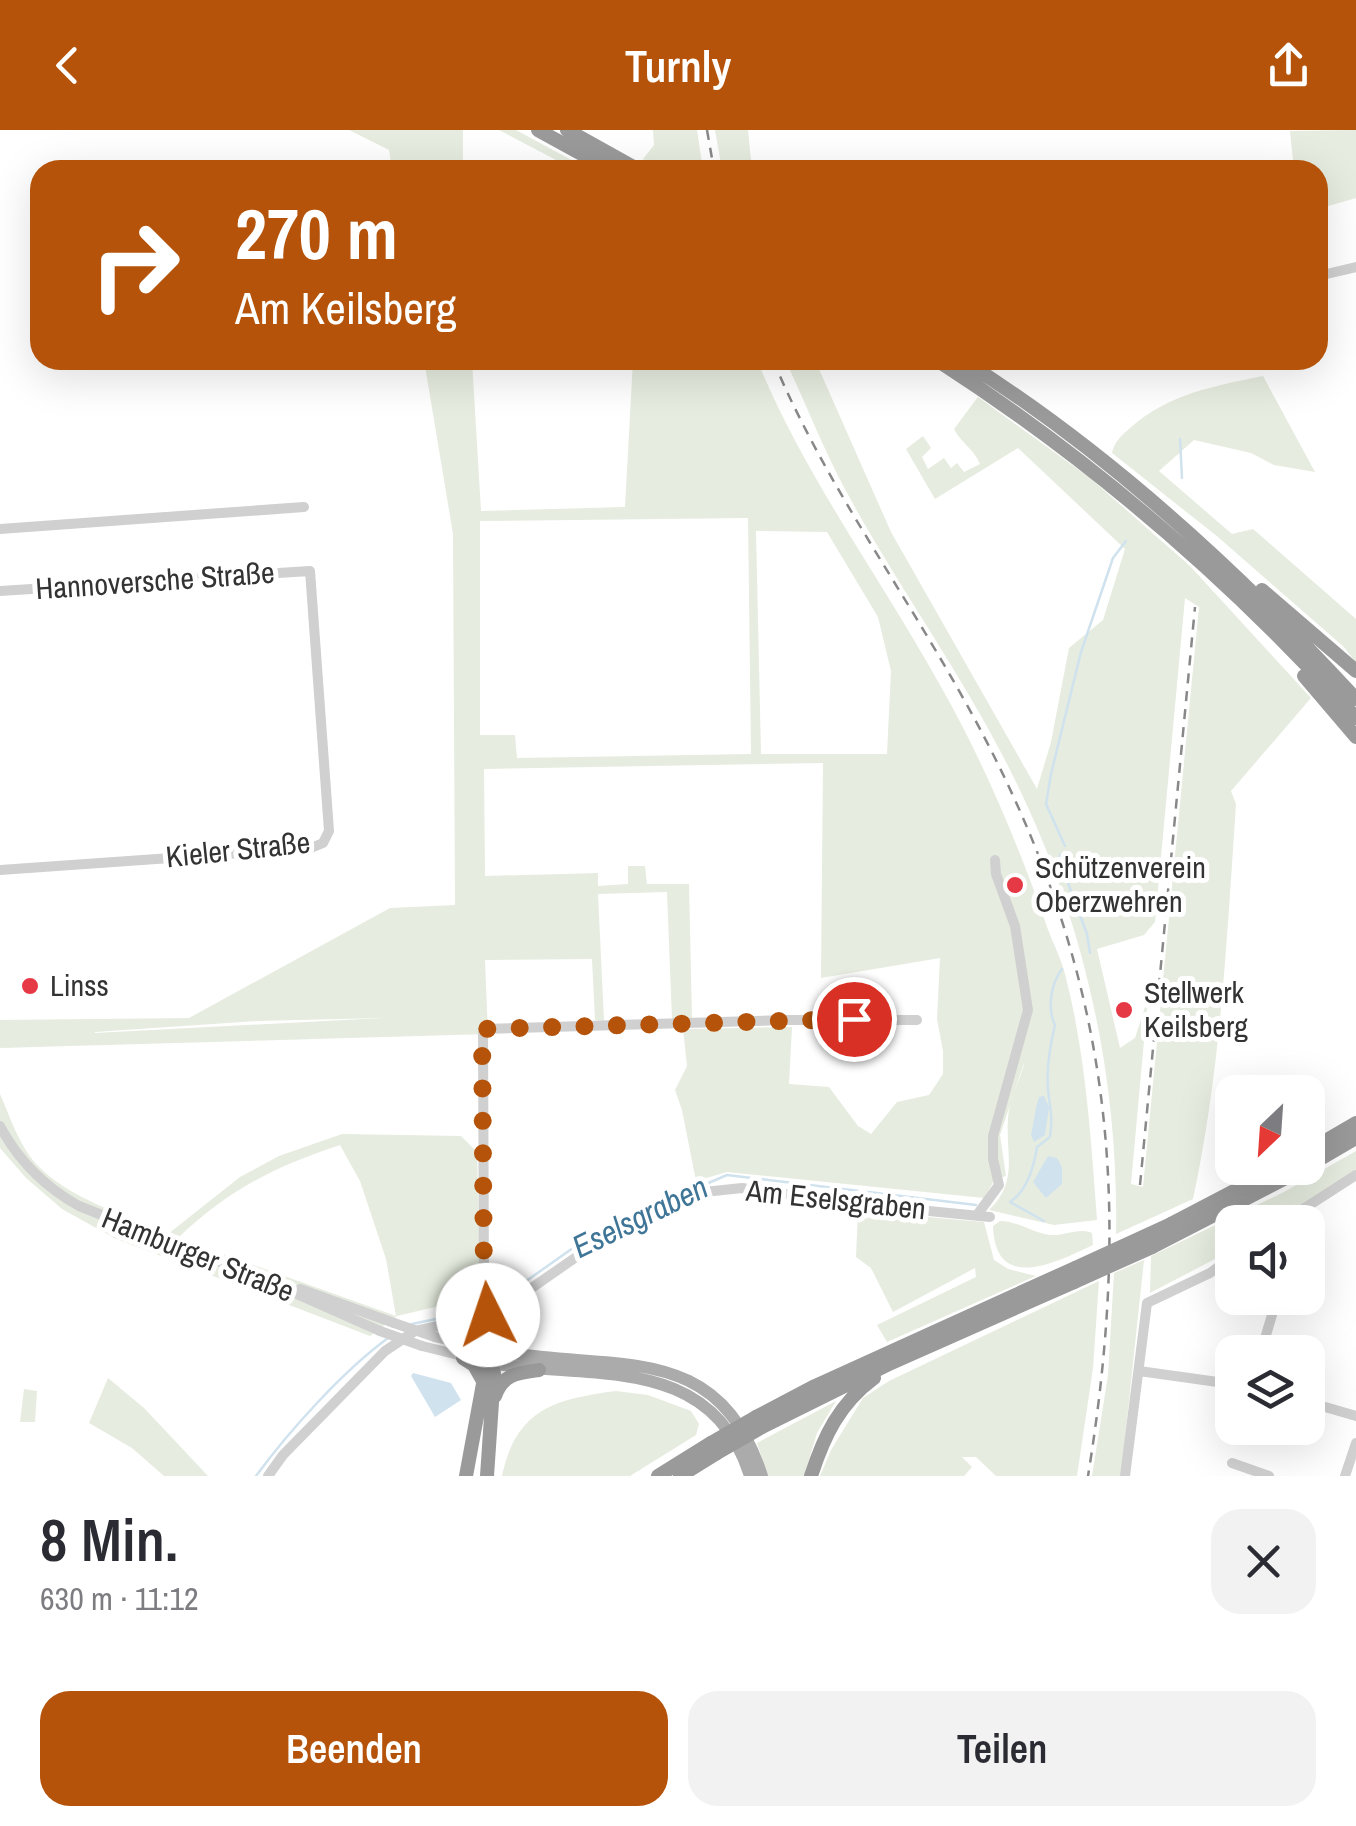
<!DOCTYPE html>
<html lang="de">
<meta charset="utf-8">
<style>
body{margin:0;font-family:"Archivo Narrow",sans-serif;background:#f2f2f3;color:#2b2b33;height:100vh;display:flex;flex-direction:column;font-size:38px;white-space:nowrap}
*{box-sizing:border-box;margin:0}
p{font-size:32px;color:#7c7c81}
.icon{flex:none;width:55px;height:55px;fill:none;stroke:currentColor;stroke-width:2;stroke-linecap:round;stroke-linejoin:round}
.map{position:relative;height:1346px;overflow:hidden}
.sheet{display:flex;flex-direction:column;background:#fff;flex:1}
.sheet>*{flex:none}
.banner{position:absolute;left:30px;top:30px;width:1298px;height:210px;border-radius:30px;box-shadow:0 10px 40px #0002;background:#b45309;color:#fff;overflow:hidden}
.needle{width:65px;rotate:205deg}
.buttons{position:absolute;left:1215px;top:945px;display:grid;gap:20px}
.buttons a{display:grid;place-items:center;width:110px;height:110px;border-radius:20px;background:#fff;box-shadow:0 10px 40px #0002;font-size:50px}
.pin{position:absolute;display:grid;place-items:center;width:85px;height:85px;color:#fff;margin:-42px;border:5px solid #fff;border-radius:50%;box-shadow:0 2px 10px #0007}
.me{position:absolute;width:110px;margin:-55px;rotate:356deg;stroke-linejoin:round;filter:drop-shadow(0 0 8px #0008)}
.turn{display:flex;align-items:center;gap:35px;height:210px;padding:0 40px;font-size:45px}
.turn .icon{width:130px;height:130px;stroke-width:2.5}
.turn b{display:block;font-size:70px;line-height:85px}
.round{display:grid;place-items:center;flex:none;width:105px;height:105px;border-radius:30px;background:#f2f2f3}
.headline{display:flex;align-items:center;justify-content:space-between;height:170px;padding:0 40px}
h1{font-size:60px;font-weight:600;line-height:75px}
.button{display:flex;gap:20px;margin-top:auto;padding:20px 40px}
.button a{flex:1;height:115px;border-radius:30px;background:#b45309;color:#fff;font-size:40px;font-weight:600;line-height:115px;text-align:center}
.button a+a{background:#f2f2f3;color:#2b2b33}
header{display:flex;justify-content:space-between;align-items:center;height:130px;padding:0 40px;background:#b45309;color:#fff;font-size:45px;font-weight:600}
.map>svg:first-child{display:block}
</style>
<header><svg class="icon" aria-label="back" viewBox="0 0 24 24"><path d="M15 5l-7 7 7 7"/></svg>Turnly<svg class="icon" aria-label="share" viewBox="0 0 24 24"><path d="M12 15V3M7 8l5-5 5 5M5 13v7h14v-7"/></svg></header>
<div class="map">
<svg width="1356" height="1346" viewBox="0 0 1356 1346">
<rect width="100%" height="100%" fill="#fff"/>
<path fill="#e6ecdf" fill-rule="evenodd" d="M349 0H463V40H392L389 20Z
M499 0H516L590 40H575Z
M653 0H697L703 40H661L643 29 654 15Z
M715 0H748L752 40H722Z
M1356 0V68L1318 79V40H1294L1290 1Z
M424 230H472L481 381 625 377 633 230H757C804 345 880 447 940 555 983 631 1016 709 1045 791 1051 810 1062 829 1066 848 1086 927 1091 1009 1097 1090L1054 1095 989 1080C1023 1048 1001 1015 1010 975 1014 960 1022 945 1025 930L1000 1005 1006 1046 995 1049 984 1068 727 1042 696 1051 682 980 675 960 687 936 683 899 792 897 789 954 829 957 858 996 871 1004 897 972 929 965 943 944V921L937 889 940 828 821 848 823 633 484 639 485 746 598 743V756L628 754V736H645L647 754H689L692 888 672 889 667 762 598 764 604 891 595 890 592 829 485 830 488 904 0 918V890L189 888 390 778 455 775 453 404ZM748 388 751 624 517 628 515 605H480V391ZM756 401 827 402 878 487 891 541 887 624H761ZM383 888 95 903V902L256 891Z
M785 230H815L891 402 1037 659 1051 612 1069 518 1103 490 1125 419 1018 318 935 369 906 319 923 306 931 318 922 327 928 339 944 328 951 338 957 333 964 342 980 334C974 319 961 313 954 299L978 267 1090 348 1190 436 1311 568 1231 661 1236 674C1227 806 1221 939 1193 1069L1116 1104C1119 947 1084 790 1015 650 966 549 899 459 846 361 823 319 806 273 785 230ZM1185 468 1199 477 1143 1057 1131 1054 1147 878 1145 877 1135 908 1120 918 1097 819 1144 805 1155 792Z
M1263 246 1315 342 1274 335 1251 323 1194 310 1159 341 1232 404 1253 399 1356 489V533L1344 517 1218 407 1112 323C1114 312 1122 305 1130 298 1168 264 1214 256 1263 246Z
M0 964C10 987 19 1015 36 1034 69 1069 125 1085 168 1104L240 1047 279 1026 342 1004 461 1006 477 1022 481 1166 397 1186 370 1206 114 1108 62 1079 26 1048 0 1018ZM340 1015 360 1051 386 1129 396 1186 178 1108C228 1060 274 1037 340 1015Z
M1356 1021V1044L1277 1092H1232V1120L1150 1163 1151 1126 1282 1063Z
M858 1081 984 1092 994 1130 1008 1139 1036 1146 887 1212 877 1195 976 1147 975 1138 893 1182 871 1138 856 1127Z
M1000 1091C1018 1091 1032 1103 1050 1105 1066 1106 1078 1097 1092 1103L1093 1115C1057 1132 995 1164 993 1096Z
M1144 1130 1121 1346H1092L1108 1245 1114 1143Z
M1099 1151 1093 1238 1077 1346H996L976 1327H962L972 1337 964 1346H820L831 1320 863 1268 889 1251Z
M108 1248 144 1278 208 1346H164L132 1318 89 1293Z
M24 1259 37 1261 35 1292H20Z
M616 1261 648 1265 691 1281 699 1294 696 1305 630 1346H502C516 1279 555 1269 616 1261Z
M836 1271 817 1303 804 1346H768L757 1313Z"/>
<path fill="#cfe2ee" d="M1044 966 1049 977 1045 1005 1034 1012 1031 1005C1034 992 1035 979 1039 967Z
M1048 1026 1057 1028 1062 1037V1054L1046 1068 1033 1052Z
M413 1243 451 1253 461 1270 435 1287 411 1246Z"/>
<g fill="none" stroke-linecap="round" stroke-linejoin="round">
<path stroke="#cfe2ee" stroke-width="2.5" d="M1180 309 1182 348
M1065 716 1046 674 1051 644 1081 522 1113 428 1126 411
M1061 724 1059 729 1087 804 1090 823
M1044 1091 1010 1072C1027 1061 1034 1036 1037 1017L1050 1007C1053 984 1050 980 1048 959 1046 937 1050 916 1055 895 1047 879 1051 853 1062 839
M495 1173 597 1101 727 1045 976 1075
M412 1194 474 1181
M256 1346C289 1301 343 1241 388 1208"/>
<path stroke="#d0d0d0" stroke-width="10" d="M1318 146 1356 137
M0 399 304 377
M0 461 310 441 329 701 323 713 311 718 0 740
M0 996C18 1030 45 1057 79 1076L256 1146 380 1201
M977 1085 999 1055 993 1029V1006L1028 880 1015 796 996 744 995 730
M1283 1092 1356 1045
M300 1159 394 1193
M488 1185 484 1155 483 899 786 890H917
M435 1207 510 1223
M422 1216 491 1233
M1261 1222 1277 1168
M1139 1241 1232 1254
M1308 1272 1356 1286
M1232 1333 1269 1346
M268 1346 283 1325 385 1221 415 1201 494 1184 582 1123 704 1062 742 1058 857 1074 990 1087
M1125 1346 1147 1173 1210 1143 1232 1127
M1345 1346 1356 1313"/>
<path stroke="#ababab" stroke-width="12" d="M511 1223C618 1241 719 1211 762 1346
M491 1233C591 1250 711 1222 750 1346"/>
<path stroke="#9a9a9a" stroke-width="14" d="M538 0 611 40
M567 0 639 40
M937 230C1092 330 1232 451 1356 588
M962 230C1109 322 1239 442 1356 569
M1262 460 1356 541
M1304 546 1356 607
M1308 1021 1356 993
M1308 1036 1356 1008
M1171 1094 1278 1038
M1152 1117 1305 1038
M475 1217 488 1228 494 1243 487 1346
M463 1228 474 1235 483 1251
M495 1266C503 1244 517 1243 539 1240
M756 1287 815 1256 1075 1138
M762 1297 891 1233 1074 1152
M466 1346 485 1243 496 1229 511 1223
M658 1346 711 1313
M680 1346 717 1323
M811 1346C824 1306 839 1274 874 1248"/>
<path stroke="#888" stroke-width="2.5" stroke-dasharray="10 8" stroke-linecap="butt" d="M707 0 714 40
M773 230C822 347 896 449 958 559 1108 822 1136 1050 1088 1346
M1140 1055 1195 477"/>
<path stroke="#d0d0d0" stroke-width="10" d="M394 1193 435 1207
M380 1201 422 1216"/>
<path stroke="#9a9a9a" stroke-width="14" d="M1075 1138 1171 1094
M1074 1152 1152 1117
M711 1313 756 1287
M717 1323 762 1297"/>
</g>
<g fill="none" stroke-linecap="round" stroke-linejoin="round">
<path stroke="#b45309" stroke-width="18" stroke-dasharray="0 32.4" d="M488 1185 484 1155 482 899 854 889"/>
</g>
<g fill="#e63946" stroke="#fff" stroke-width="4">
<circle cx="1015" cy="755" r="10"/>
<circle cx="30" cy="856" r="10"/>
<circle cx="1124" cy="880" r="10"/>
</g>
<g text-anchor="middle" stroke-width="10" stroke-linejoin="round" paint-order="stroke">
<g font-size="30" fill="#333" stroke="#fff">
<text transform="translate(155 451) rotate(-4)" y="10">Hannoversche Straße</text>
<text transform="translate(238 720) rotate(-6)" y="10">Kieler Straße</text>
<text transform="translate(836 1070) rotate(6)" y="10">Am Eselsgraben</text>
<text transform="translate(198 1125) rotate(22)" y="10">Hamburger Straße</text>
</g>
<g font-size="30" fill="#333" stroke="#fff" text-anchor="start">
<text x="1035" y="748">Schützenverein<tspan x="1035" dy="34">Oberzwehren</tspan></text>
<text x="50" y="866">Linss</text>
<text x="1144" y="873">Stellwerk<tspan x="1144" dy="34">Keilsberg</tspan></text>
</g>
<g font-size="32" font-style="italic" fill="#3f7597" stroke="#fff">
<text transform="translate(640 1087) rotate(-26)" y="11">Eselsgraben</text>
</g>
</g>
</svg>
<div class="buttons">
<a><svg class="needle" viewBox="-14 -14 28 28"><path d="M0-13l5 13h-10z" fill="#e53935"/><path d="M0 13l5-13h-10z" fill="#7c7c81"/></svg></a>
<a><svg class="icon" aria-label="sound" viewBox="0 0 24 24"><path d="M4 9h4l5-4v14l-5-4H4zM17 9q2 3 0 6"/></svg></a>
<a><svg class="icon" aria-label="layers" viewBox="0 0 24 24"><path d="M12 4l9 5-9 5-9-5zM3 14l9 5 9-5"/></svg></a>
</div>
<div class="pin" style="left:854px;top:889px;background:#d93025"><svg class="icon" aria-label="arrive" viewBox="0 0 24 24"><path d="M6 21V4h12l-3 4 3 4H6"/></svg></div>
<svg class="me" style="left:488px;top:1185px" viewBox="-20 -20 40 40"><circle r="19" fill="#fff"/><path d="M0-13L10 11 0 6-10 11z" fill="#b45309"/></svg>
<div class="banner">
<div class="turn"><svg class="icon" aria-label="right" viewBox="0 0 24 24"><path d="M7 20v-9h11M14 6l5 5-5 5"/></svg><div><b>270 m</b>Am Keilsberg</div></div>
</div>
</div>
<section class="sheet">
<div class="headline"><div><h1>8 Min.</h1><p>630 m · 11:12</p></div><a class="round"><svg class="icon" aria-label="close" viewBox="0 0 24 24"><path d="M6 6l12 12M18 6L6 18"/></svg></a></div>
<div class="button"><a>Beenden</a><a>Teilen</a></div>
</section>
